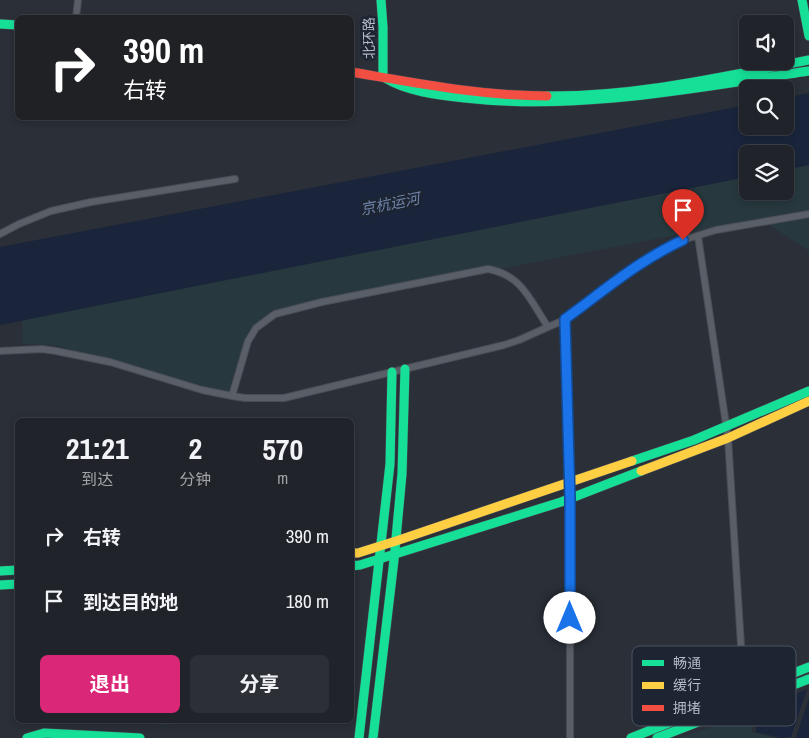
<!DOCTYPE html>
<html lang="zh">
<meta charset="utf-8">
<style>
body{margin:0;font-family:"Archivo Narrow","Noto Sans SC",sans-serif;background:#2d2f36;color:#f1f3f6;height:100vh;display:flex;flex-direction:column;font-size:19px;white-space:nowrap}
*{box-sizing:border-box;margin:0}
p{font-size:16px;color:#a2a4a8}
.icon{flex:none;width:28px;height:28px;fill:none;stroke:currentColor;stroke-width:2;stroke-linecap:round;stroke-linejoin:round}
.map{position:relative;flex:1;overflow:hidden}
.sheet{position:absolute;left:15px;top:418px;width:339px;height:305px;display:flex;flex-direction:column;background:#20232a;border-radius:8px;box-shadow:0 2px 8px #0003,0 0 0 1px #3d4047}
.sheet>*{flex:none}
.banner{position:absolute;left:15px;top:15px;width:339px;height:105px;border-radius:8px;box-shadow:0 2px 8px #0003,0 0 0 1px #3d4047;background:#202124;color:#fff;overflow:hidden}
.fabs{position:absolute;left:739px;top:15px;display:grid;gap:10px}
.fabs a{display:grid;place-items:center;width:55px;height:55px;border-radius:8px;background:#20232a;box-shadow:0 2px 8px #0003,0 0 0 1px #3d4047;font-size:25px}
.pin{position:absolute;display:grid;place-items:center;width:42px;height:42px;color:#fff;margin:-51px -21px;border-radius:50% 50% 50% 0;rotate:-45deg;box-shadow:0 0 5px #0007}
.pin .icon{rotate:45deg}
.me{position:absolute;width:55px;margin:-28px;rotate:0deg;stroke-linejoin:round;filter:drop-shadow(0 0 4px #0008)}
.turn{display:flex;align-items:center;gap:18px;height:105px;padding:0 25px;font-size:22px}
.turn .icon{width:65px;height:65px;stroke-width:2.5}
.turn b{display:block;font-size:35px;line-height:42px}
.eta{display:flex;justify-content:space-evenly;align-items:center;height:85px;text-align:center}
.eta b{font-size:30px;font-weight:700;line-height:35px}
.primary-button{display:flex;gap:10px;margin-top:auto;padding:10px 25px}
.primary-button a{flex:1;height:58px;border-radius:8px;background:#db2777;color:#fff;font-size:20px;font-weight:700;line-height:58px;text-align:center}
.primary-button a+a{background:#2d2f36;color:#f1f3f6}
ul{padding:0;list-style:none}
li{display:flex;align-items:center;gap:15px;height:65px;padding:0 25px}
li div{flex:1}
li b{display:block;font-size:19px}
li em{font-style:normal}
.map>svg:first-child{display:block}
</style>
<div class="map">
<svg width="809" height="738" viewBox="0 0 809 738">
<rect width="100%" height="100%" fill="#2a2f38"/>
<path fill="#27393e" d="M809 165V251L760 219 279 311 262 322 255 324 245 340 229 392 202 387 54 345 23 344 22 320 747 177 748 191H785V170Z
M751 714 752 732 775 738H679Z
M119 720H175L171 725 125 723Z"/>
<path fill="#1a253c" d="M809 93V165L785 170V154H748L747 177 0 325V247L747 105 748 126H785V98Z
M807 689 791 737 781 738 756 732 754 712Z
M809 698V738H796V737Z"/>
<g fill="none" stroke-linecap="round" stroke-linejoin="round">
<g stroke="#484c55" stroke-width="8">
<path id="street" d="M76 18 78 0
M0 234 19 224 51 211 91 202 235 179
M698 236 728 438 744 693
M565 319 570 499V738
M0 351 42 349 56 351 110 362 202 390 232 396 248 341 256 328 275 314 322 302 488 269C522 275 530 300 548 327L562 321 632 268 663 249 683 240 716 230 809 214
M232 396 245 398H284L504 345 519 340 548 327"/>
</g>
<g stroke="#484c55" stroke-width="10">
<path id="fast" d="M381 0 383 27V76
M802 0 809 36
M0 24 18 25
M385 78C408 92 438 95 465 98 580 111 695 88 809 71
M547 96C635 97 722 77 809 60
M632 461 694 440 809 391
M351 566 360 565 561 502 641 471
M0 571 18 570
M0 585 18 584
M27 738 44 733 140 738
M359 738 390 464 392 372
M373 738 394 560 402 474 405 369
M631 738 809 667
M657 738 809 679"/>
</g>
<g stroke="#484c55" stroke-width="10">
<path id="slow" d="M641 471 728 438 809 401
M351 553H358L396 541 632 461"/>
</g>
<g stroke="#484c55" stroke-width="10">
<path id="jam" d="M351 72C416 83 481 96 547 96"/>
</g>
<use href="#street" stroke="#5a5e66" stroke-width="6"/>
<use href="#fast" stroke="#16e098" stroke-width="9"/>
<use href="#slow" stroke="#ffcf43" stroke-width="9"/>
<use href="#jam" stroke="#f24e42" stroke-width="9"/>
</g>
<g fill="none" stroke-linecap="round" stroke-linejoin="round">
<g stroke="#114b97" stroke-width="12">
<path id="route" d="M570 618V499L565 319C605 290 638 261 683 240"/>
</g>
<use href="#route" stroke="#1a73e8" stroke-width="9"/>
</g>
<g text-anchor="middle" stroke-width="5" stroke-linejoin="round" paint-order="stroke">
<g font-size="14" fill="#b4bbc9" stroke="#1d2533">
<text transform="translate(369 38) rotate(-91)" y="5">北环路</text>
</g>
<g font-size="15" font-style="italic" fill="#6e82a7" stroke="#1d2533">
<text transform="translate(390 204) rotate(-11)" y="5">京杭运河</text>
</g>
</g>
<rect x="632" y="646" width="164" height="80" rx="8" fill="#1d2533" stroke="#4a5260" stroke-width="1"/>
<rect x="642" y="660" width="22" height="6" fill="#16e098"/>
<rect x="642" y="682" width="22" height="7" fill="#ffcf43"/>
<rect x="642" y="705" width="22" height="6" fill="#f24e42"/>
<g font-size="14" fill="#b4bbc9">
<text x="673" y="668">畅通</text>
<text x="673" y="690">缓行</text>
<text x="673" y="713">拥堵</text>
</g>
</svg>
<div class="fabs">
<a><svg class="icon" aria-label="sound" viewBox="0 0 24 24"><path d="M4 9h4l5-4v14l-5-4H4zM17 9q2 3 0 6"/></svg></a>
<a><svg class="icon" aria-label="search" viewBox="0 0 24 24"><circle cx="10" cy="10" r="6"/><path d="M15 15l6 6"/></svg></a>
<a><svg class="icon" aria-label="layers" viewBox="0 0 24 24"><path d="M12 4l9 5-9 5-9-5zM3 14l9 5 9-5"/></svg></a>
</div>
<div class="pin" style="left:683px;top:240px;background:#d93025"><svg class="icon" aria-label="arrive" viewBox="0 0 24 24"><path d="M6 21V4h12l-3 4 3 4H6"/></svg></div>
<svg class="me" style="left:570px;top:618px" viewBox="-20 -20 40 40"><circle r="19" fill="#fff"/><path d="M0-13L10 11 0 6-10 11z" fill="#1a73e8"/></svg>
<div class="banner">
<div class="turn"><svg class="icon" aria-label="right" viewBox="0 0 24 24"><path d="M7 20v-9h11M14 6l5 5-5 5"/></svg><div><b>390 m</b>右转</div></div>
</div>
<section class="sheet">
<div class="eta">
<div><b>21:21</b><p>到达</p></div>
<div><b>2</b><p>分钟</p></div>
<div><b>570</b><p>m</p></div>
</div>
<ul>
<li><svg class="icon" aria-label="right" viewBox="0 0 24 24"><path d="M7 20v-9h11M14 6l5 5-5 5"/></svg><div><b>右转</b></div><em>390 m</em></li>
<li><svg class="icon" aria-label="arrive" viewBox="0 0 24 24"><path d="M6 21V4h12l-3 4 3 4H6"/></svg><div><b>到达目的地</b></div><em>180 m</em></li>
</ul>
<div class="primary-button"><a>退出</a><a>分享</a></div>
</section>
</div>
